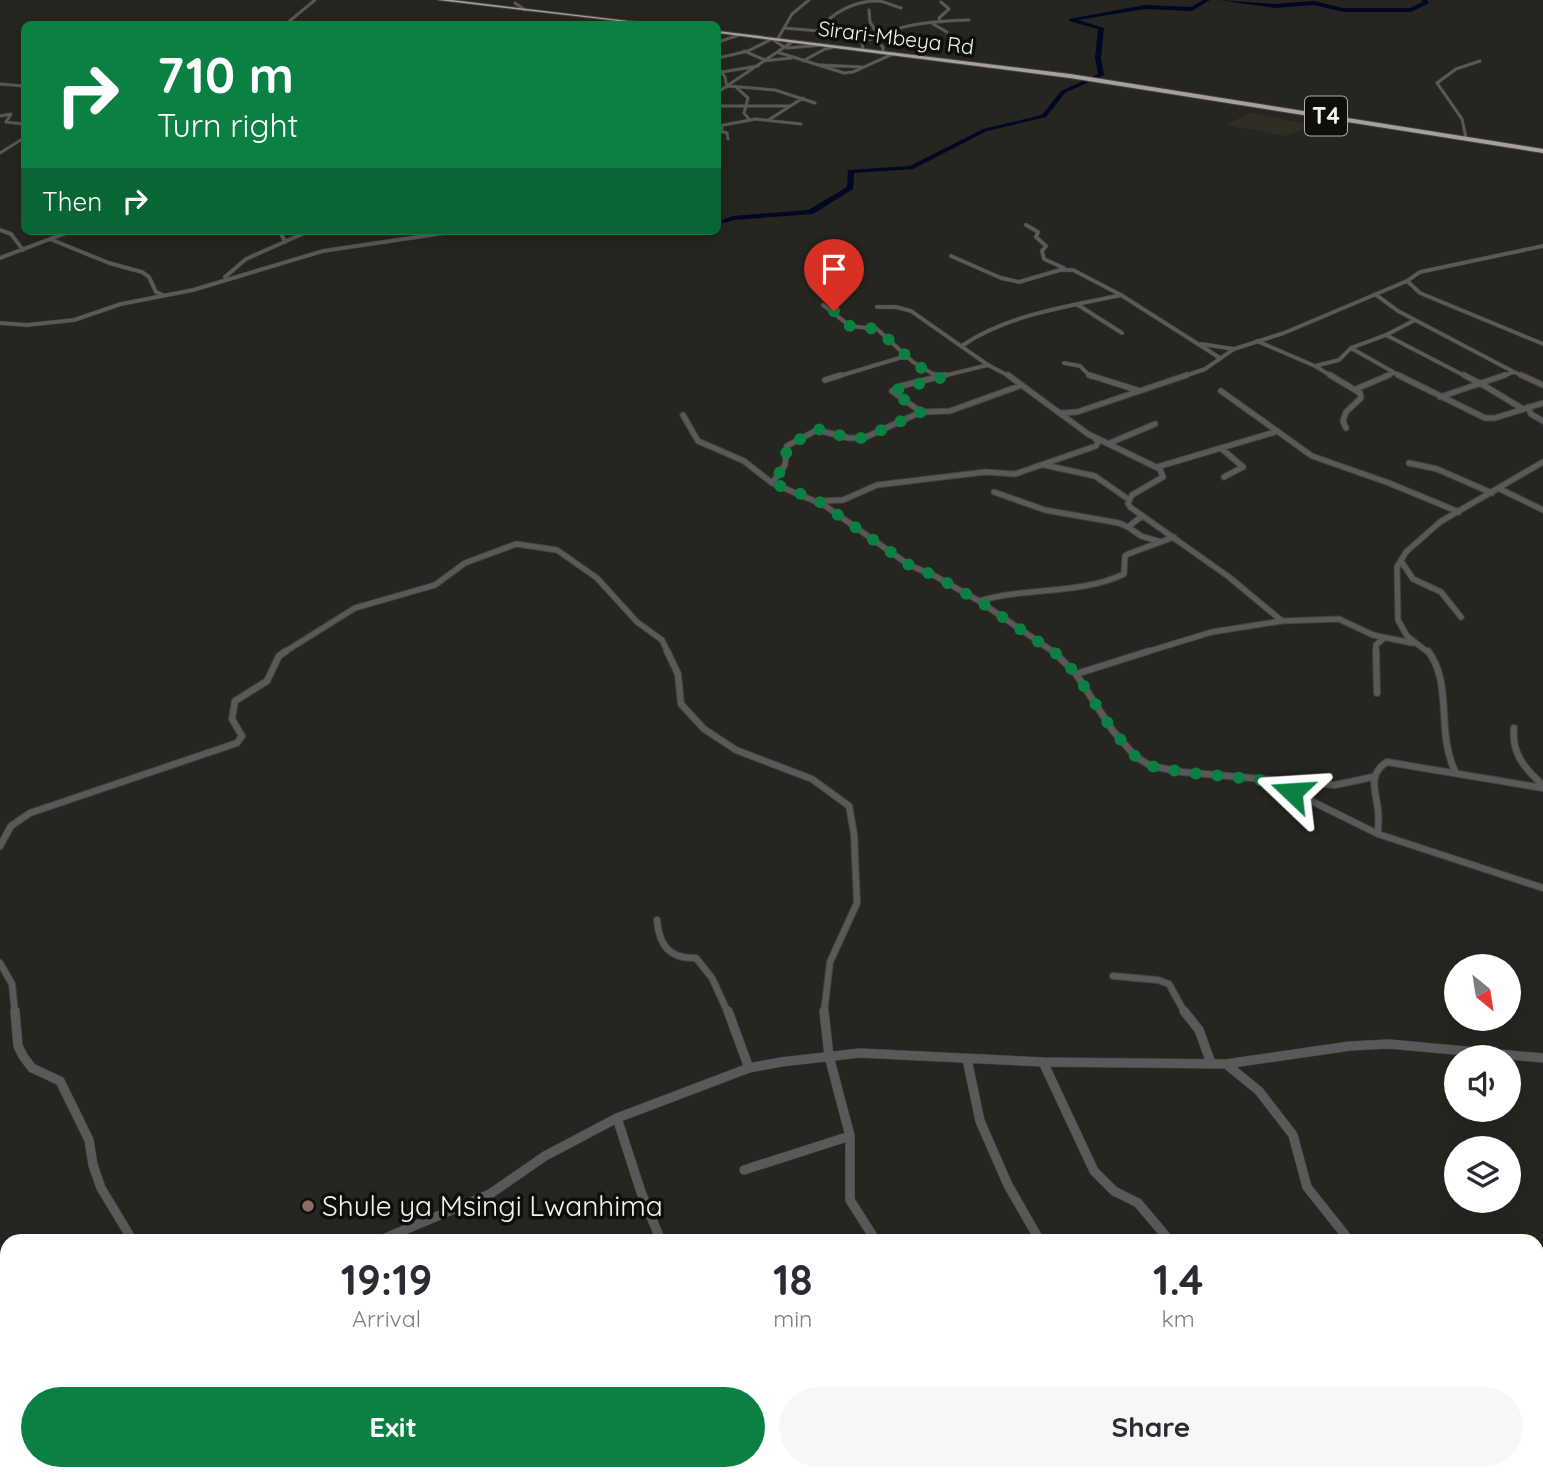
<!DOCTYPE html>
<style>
body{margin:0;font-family:Quicksand,sans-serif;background:#f7f7f7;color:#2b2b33;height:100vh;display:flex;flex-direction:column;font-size:26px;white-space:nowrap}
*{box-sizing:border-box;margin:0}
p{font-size:23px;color:#7c7c81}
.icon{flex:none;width:38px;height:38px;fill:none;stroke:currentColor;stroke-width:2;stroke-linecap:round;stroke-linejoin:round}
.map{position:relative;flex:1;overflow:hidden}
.side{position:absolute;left:0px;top:1234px;width:1544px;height:247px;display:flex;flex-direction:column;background:#fff;border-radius:21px 21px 0 0;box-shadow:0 7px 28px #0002}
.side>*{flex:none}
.banner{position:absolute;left:21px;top:21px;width:700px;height:214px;border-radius:10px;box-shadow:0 7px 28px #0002;background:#0b8043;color:#fff;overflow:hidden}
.needle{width:46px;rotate:150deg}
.buttons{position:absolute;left:1444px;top:954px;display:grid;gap:14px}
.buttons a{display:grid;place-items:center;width:77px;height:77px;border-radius:50%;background:#fff;box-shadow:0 7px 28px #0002;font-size:35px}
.pin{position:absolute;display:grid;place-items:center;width:60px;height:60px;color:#fff;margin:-72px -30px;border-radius:50% 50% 50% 0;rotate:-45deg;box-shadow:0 0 7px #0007}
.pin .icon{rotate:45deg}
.me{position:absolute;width:77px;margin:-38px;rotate:290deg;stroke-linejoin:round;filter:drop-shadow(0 0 5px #0008)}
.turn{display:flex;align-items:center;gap:24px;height:147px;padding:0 21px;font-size:32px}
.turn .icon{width:91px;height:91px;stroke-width:2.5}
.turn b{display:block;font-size:49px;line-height:60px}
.then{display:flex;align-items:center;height:66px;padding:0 21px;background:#0003;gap:14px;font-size:26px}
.eta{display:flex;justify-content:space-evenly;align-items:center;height:119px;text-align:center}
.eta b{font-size:42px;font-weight:700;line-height:49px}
.button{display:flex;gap:14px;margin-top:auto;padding:14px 21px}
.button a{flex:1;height:80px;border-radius:42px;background:#0b8043;color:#fff;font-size:28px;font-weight:700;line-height:80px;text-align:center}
.button a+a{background:#f7f7f7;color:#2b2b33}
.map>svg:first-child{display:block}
</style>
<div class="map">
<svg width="1543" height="1479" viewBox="0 0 1543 1479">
<rect width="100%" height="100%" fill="#26251f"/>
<path fill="#302d22" d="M1250 113 1309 124 1311 126 1285 136 1225 125Z"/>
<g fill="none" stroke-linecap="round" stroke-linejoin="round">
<path fill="#000823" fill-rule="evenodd" d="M1203 0H1210L1192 11 1145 9 1078 20 1104 28 1101 58 1104 75 1065 93 1046 117 987 131 913 169 854 173 853 189 813 214 734 220 718 225V221L733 216 808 210 847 187 848 170 910 166 983 129 1042 115 1061 91 1098 74 1095 58 1098 29 1069 21V19L1145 5 1191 7Z
M1218 0 1275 4 1314 1 1343 8H1410L1423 2 1421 0H1427L1429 3 1411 12H1343L1314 5 1275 8Z
M643 231H697L693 233 644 235 640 233Z"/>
<g stroke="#43423c" stroke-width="3.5">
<path id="street-far4" d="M941 2 949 9 939 18 941 22
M515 3 525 10
M869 10 870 22 878 35
M286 24 315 0
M933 24 947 32
M784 28 819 31C830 13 856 0 879 1 886 2 894 6 901 8
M777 40 792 14 809 0
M718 42 739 35
M787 48 823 45
M863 50 862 43 873 38
M744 51 765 60
M777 52 844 73 853 72 895 53
M883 52V47L873 38C903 23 936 21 969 20
M718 58 748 51 772 39 784 47
M763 61 791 58
M803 61 825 49 835 47
M820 65 862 67
M718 67 725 77 727 87
M722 72 758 66
M0 84 24 86
M728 86 775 90 815 103
M737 88 748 98 744 113 749 119
M718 92 792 42
M718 106H789
M0 116 11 114 6 122 24 124
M770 119 803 98
M718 126 756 119 801 124
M722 128 720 131 727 133 728 139
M1466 138 1462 119 1437 83 1456 69 1480 61
M0 153 24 138"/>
</g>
<g stroke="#43423c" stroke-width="4.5">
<path id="street-far3" d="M1026 225 1038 232 1036 237 1046 246 1042 251 1044 259 1064 268
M0 230 11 234 23 250
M280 231 285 242
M50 239 109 263 142 272 149 277 156 292 163 295
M1543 246 1420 272 1407 281 1420 293 1543 344
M951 256 1001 278 1019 282 1060 270H1073L1121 295 1220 358
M0 258 71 231
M225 277 246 259 309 231
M1375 294 1398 311 1514 372 1500 377
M823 305 850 326 877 329 913 362 938 377
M1078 305 1122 333
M877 307H896L911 311 988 365 1011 377
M0 323 27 325 74 320 121 304 193 290 323 251 458 231
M1386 335 1467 377
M1257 341 1315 366 1333 377
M1201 344 1234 349
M963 345C1010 314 1067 307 1121 295
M1064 363 1080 366 1091 377
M1315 366 1339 360 1351 348
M1514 372 1525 377
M836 377 906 356
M939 377 988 365
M1182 377 1205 369 1234 349 1284 333 1407 281
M1385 377 1394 373
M1402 377 1351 348 1386 335 1415 320"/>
</g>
<g stroke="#43423c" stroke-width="7">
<path id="street-far2" d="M935 375 940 378
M1008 375 1088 434 1160 469 1163 477 1132 495 1128 503 1130 507 1229 577 1282 621
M1089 375 1137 390
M1330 375 1360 393 1361 398 1346 412 1343 421 1346 428
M1398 375 1485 418H1495L1543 403
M1464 375 1479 383
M1521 375 1543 385
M825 380 841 375
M1480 383 1523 409
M1356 389 1389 375
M1221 391 1312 456 1389 483 1459 512
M1440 397 1505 375
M1528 407 1531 414 1543 421
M921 412 892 391 901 386 946 375
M1061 413 1077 412 1187 375
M683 415 698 441 744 461 772 483 824 505 909 565 935 576 979 601 1055 653
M1110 443 1155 424
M1222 449 1243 467 1224 477
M1409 463 1437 469 1492 493
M1044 465 1095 476 1128 499
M1157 467 1275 432
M772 483 785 465 787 446 817 430 849 438H864L921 412 950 411 1022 385
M1500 489 1543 510
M994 492 1045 510 1119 523 1128 527
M819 501 843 500 877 485 985 472 1015 474 1096 446 1098 442 1094 437
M1142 516 1128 527 1141 536 1161 542
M1401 561 1413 579 1441 592 1461 617
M979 601C1026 587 1080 595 1124 574L1125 556 1128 554 1174 537
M283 653 355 608 435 585 465 563 516 544 557 550 597 578 637 622 662 640 668 653
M1143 653 1212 632 1282 621 1339 619 1373 635 1412 643
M1376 653V645L1384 638
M1429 653 1407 636 1398 620 1397 567 1406 552 1440 522 1543 462"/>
</g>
<g stroke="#43423c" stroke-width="8">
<path id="street-far1" d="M667 651 678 674 681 704 704 729 736 750 812 779 849 806 854 834 857 903 830 962 824 1013
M1053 651 1076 674 1113 731 1136 757 1151 766 1182 772 1335 785 1373 777
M1376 651 1377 693
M1428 651C1453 683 1436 733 1455 771
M1076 674 1149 651
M1514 728C1511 753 1525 769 1543 785
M1275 783 1378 834 1543 888
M1378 834C1378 826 1379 818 1378 810 1376 792 1367 774 1387 762L1543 788
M0 846 11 826 30 813 237 743 242 736 232 719 235 701 267 681 279 656 286 651
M657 920C659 946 670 959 696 958L712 978 728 1013
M0 963 12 984 15 1013
M1113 976 1158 980 1169 984 1185 1013"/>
</g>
<g stroke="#43423c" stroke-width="10">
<path id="street" d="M15 1011 18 1046 23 1056 32 1068 60 1081 89 1140 93 1165 101 1188 133 1241
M728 1011 749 1068
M824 1011 829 1056 850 1136V1200L876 1241
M1184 1011 1199 1030 1211 1063
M967 1059 980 1121 1008 1185 1040 1241
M1043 1062 1094 1171 1114 1191 1138 1203 1170 1241
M1226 1064 1259 1091 1293 1135 1307 1187 1350 1241
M617 1118 641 1192 661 1241
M744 1170 850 1136
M378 1241 490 1194 545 1156 617 1118 749 1068 781 1062 860 1053 1043 1062 1226 1064 1350 1046 1389 1044 1543 1058
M0 1406 7 1403
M1536 1472H1543
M201 1474 203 1479
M770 1474 772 1479
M1016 1474 1017 1479
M51 1479 55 1474"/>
</g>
<g stroke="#43423c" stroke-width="2">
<path id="highway" d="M438 0H452L654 24H644Z
M718 31 1070 74 1543 149V153L1070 78 718 33Z"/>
</g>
<use href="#street-far4" stroke="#5b5859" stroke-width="2.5"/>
<use href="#street-far3" stroke="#5b5859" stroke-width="3.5"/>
<use href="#street-far2" stroke="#5b5859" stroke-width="5"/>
<use href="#street-far1" stroke="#5b5859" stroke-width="6"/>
<use href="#street" stroke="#5b5859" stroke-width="9"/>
<use href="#highway" fill="#a79fa1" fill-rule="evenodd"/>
<g stroke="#b7b6b2" stroke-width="5">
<path id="rail" d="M1333 1479H1340"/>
</g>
<use href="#rail" stroke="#0e0e0b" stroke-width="2.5" stroke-dasharray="7" stroke-linecap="butt"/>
</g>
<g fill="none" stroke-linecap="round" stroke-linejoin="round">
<path stroke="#0b8043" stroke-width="12" stroke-dasharray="0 21.6" d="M834 311 850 326 877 329 913 362 933 376 940 378 892 391 921 412 864 438H849L820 429 787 446 785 465 772 483 817 500 909 565 935 576 979 601 1061 657 1076 674 1113 731 1136 757 1151 766 1182 772 1270 781 1292 792"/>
</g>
<circle fill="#8d6e63" stroke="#0e0e0b" stroke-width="2.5" cx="308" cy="1206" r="7"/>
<g text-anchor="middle" stroke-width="7" stroke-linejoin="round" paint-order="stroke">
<g font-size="21" fill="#f5f4f0" stroke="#0e0e0b">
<text transform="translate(896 38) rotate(7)" y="7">Sirari-Mbeya Rd</text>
</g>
<rect fill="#0e0e0b" stroke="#b0afab" stroke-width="2" x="1305" y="96.5" width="42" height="39" rx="5"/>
<g font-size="23" font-weight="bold" fill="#f5f4f0">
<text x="1326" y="124">T4</text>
</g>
<g font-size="28" fill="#f5f4f0" stroke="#0e0e0b" text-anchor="start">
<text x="322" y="1216">Shule ya Msingi Lwanhima</text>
</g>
</g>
</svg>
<div class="buttons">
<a><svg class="needle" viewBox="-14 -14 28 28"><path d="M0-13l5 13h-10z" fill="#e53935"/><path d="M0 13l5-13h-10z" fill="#7c7c81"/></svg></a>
<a><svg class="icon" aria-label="sound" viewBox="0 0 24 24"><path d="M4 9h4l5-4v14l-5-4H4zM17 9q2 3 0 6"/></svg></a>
<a><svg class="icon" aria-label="layers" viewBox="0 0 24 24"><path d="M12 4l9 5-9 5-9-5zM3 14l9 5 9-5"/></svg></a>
</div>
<div class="pin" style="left:834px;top:311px;background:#d93025"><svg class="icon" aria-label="arrive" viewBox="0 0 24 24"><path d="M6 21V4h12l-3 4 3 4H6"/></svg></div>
<svg class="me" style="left:1292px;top:792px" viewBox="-20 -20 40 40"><path d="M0-17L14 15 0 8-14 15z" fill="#0b8043" stroke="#fff" stroke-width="4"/></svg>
<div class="banner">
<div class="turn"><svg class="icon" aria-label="right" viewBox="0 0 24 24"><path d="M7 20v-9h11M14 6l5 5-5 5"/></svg><div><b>710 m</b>Turn right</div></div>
<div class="then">Then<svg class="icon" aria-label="right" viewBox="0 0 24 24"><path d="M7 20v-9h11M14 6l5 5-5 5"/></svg></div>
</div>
<section class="side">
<div class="eta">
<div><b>19:19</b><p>Arrival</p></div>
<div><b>18</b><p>min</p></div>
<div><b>1.4</b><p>km</p></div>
</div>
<div class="button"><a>Exit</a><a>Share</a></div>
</section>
</div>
